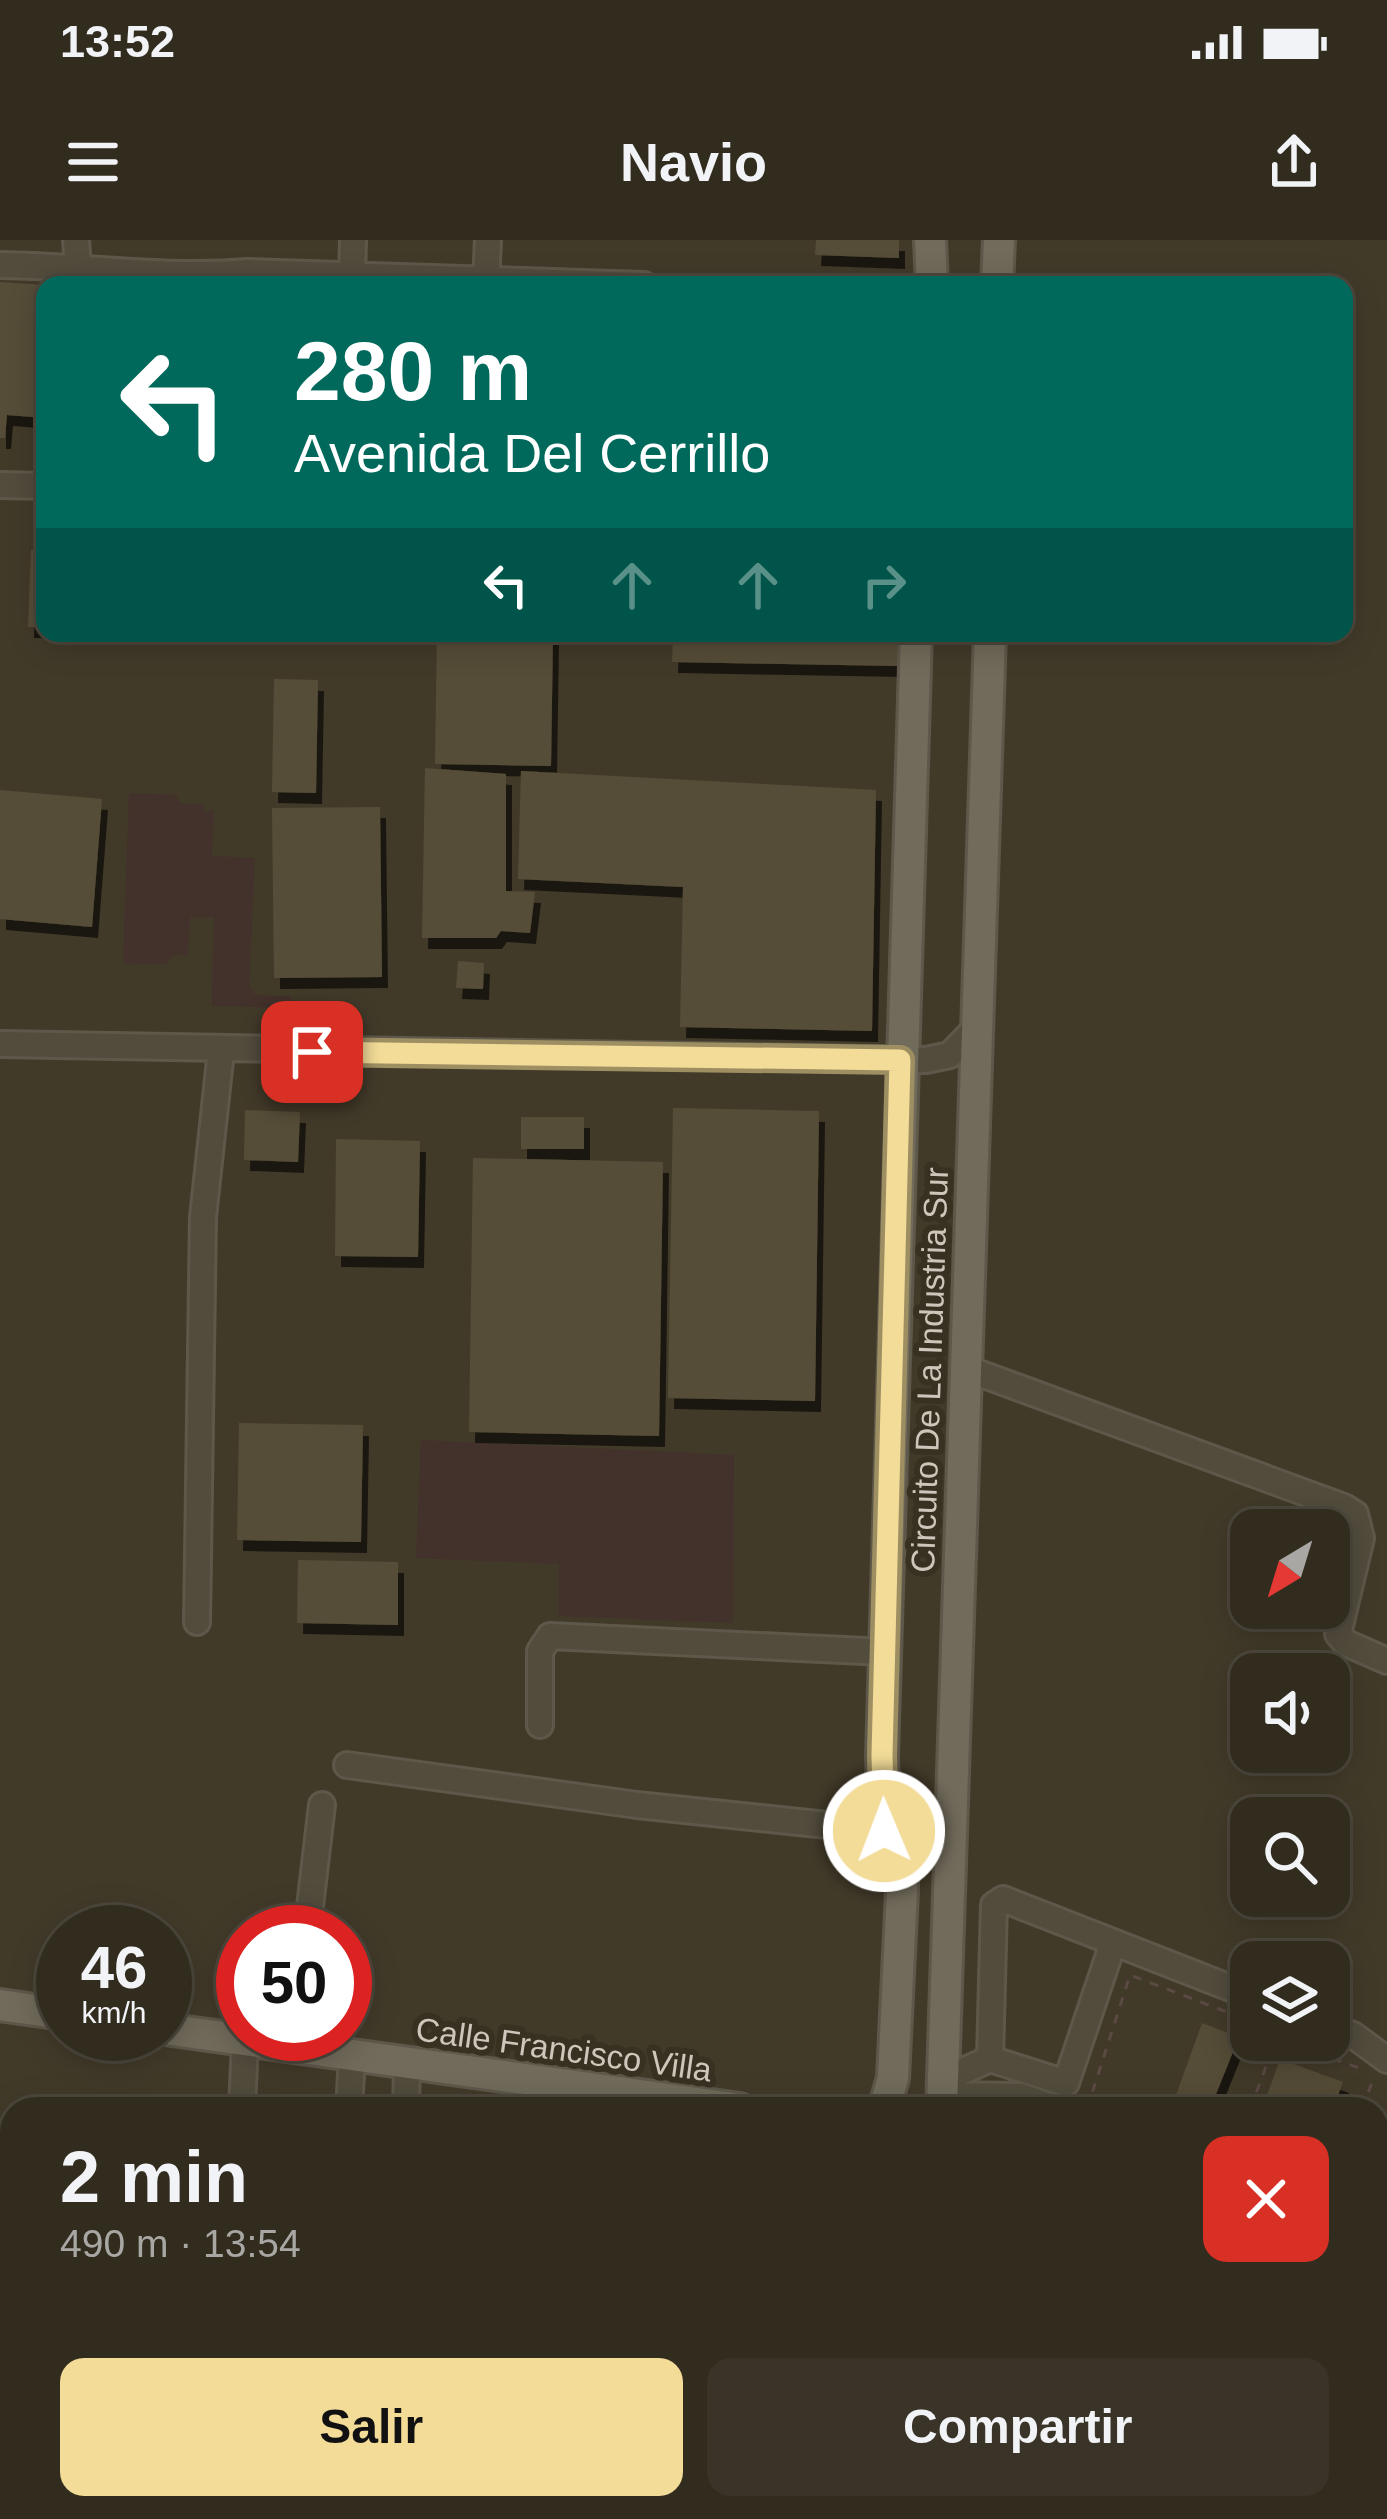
<!DOCTYPE html>
<html lang="es">
<meta charset="utf-8">
<style>
body{margin:0;font-family:Arial,sans-serif;background:#3a3428;color:#f1f3f6;height:100vh;display:flex;flex-direction:column;font-size:45px;white-space:nowrap}
*{box-sizing:border-box;margin:0}
p{font-size:39px;color:#a8a7a4}
.icon{flex:none;width:66px;height:66px;fill:none;stroke:currentColor;stroke-width:2;stroke-linecap:round;stroke-linejoin:round}
.map{position:relative;flex:1;overflow:hidden}
.drawer{position:absolute;left:0px;top:1857px;width:1389px;height:423px;display:flex;flex-direction:column;background:#322c1f;border-radius:36px 36px 0 0;box-shadow:0 6px 30px #0003,0 0 0 3px #4d483d}
.drawer>*{flex:none}
.hud{position:absolute;left:36px;top:36px;width:1317px;height:366px;border-radius:24px;box-shadow:0 6px 30px #0003,0 0 0 3px #4d483d;background:#00695c;color:#fff;overflow:hidden}
.needle{width:78px;rotate:218deg}
.buttons{position:absolute;left:1230px;top:1269px;display:grid;gap:24px}
.buttons a{display:grid;place-items:center;width:120px;height:120px;border-radius:24px;background:#322c1f;box-shadow:0 6px 30px #0003,0 0 0 3px #4d483d;font-size:60px}
.speed{position:absolute;left:36px;top:1665px;display:flex;gap:24px;font-size:60px;font-weight:700;text-align:center}
.speed>*{display:grid;place-content:center;width:156px;height:156px;border-radius:50%;background:#322c1f;box-shadow:0 6px 30px #0003,0 0 0 3px #4d483d;line-height:1}
.speed small{font-size:30px;font-weight:400}
.speed .limit{border:18px solid #d22;background:#fff;color:#111}
.pin{position:absolute;display:grid;place-items:center;width:102px;height:102px;color:#fff;margin:-51px;border-radius:24px;box-shadow:0 6px 18px #0006}
.me{position:absolute;width:132px;margin:-66px;rotate:359deg;stroke-linejoin:round;filter:drop-shadow(0 0 9px #0008)}
.turn{display:flex;align-items:center;gap:42px;height:252px;padding:0 60px;font-size:54px}
.turn .icon{width:156px;height:156px;stroke-width:2.5}
.turn b{display:block;font-size:84px;line-height:102px}
.lanes{display:flex;align-items:center;height:114px;padding:0 60px;background:#0003;justify-content:center;gap:60px;direction:ltr}
.lanes .off{opacity:.35}
.round{display:grid;place-items:center;flex:none;width:126px;height:126px;border-radius:24px;background:#3a3428}
.summary{display:flex;align-items:center;justify-content:space-between;height:204px;padding:0 60px}
h1{font-size:72px;font-weight:700;line-height:90px}
.cta{display:flex;gap:24px;margin-top:auto;padding:24px 60px}
.cta a{flex:1;height:138px;border-radius:24px;background:#f3dc98;color:#111;font-size:48px;font-weight:700;line-height:138px;text-align:center}
.cta a+a{background:#3a3428;color:#f1f3f6}
.status{display:flex;justify-content:space-between;align-items:center;height:84px;padding:0 60px;background:#322c1f;direction:ltr}
.status svg{height:33px;fill:currentColor}
header{display:flex;justify-content:space-between;align-items:center;height:156px;padding:0 60px;background:#322c1f;font-size:54px;font-weight:700}
.map>svg:first-child{display:block}
</style>
<div class="status"><b>13:52</b><svg viewBox="0 0 49 12"><path d="M0 12V9h3v3zM5 12V6h3v6zM10 12V3h3v9zM15 12V0h3v12zM26 1h20v11H26zM47 4h2v5h-2z"/></svg></div>
<header><svg class="icon" aria-label="menu" viewBox="0 0 24 24"><path d="M4 6h16M4 12h16M4 18h16"/></svg>Navio<svg class="icon" aria-label="share" viewBox="0 0 24 24"><path d="M12 15V3M7 8l5-5 5 5M5 13v7h14v-7"/></svg></header>
<div class="map">
<svg width="1387" height="2279" viewBox="0 0 1387 2279">
<defs>
<filter id="shadow"><feDropShadow dx="6" dy="11" stdDeviation="0" flood-color="#0009"/></filter>
</defs>
<rect width="100%" height="100%" fill="#423a29"/>
<path fill="#43312b" d="M129 553 176 555 180 563 203 565 204 571 214 570 212 616 255 618 249 745 255 755 291 756V768L212 766 214 677H190L188 715H174L165 724 123 723Z
M421 1200 734 1215 733 1383 559 1376V1324L416 1318Z"/>
<path fill="#564d38" filter="url(#shadow)" d="M816 0H899V18L815 15Z
M0 42 45 45V178L7 175 5 198H0Z
M31 310 45 311V387H28Z
M437 393H553L551 526 435 524Z
M673 393H899L898 426 672 422Z
M274 439 318 440 316 553 272 552Z
M425 528 506 534V651L535 652 530 693 501 691 496 698H422Z
M521 531 876 550 872 791 680 787 683 647 518 639Z
M0 550 102 559 92 687 0 679Z
M380 567 382 737 274 738 272 568Z
M458 721 484 723 483 749 456 748Z
M673 868 819 871 815 1161 668 1158Z
M245 870 300 872 298 922 244 920Z
M521 877H584V909H521Z
M336 899 420 901 418 1017 335 1016Z
M473 918 663 922 659 1196 469 1192Z
M239 1183 363 1185 361 1302 237 1300Z
M298 1320 398 1322V1385L297 1383Z
M1202 1783 1239 1797 1210 1869H1171Z
M1280 1819 1343 1842 1333 1869H1262Z"/>
<g fill="none" stroke-linecap="round" stroke-linejoin="round">
<g stroke="#5e584a" stroke-width="30">
<path id="minor" d="M76 0 78 26
M0 25C83 26 165 39 248 32L644 45
M352 37 353 0
M486 41 488 0
M0 245 45 246
M0 804 926 820 950 815 978 786
M965 1128 1344 1267 1355 1274 1361 1298 1338 1394 1346 1403 1387 1421
M197 1382 203 977 221 811
M540 1485V1411L550 1396 885 1412
M347 1525 637 1565 884 1591
M307 1692 322 1565
M1329 1786 1353 1795 1387 1820
M990 1819 994 1665 1003 1659 1251 1756
M943 1840 990 1819 1066 1843 1113 1703
M943 1855 1021 1856 1057 1869
M242 1869 245 1801
M349 1869 352 1817
M406 1869 407 1825
M90 2279 91 2268
M258 2279 260 2268
M862 2279V2268
M994 2279 999 2268
M1099 2279 1104 2268
M1239 2279 1244 2268"/>
</g>
<g stroke="#5e584a" stroke-width="36">
<path id="major" d="M930 0 932 45
M997 45 999 0
M0 1765 63 1774
M165 1789 740 1869
M884 1869 893 1838 902 1651V1625L884 1591 882 1515 916 393
M942 1869 990 393"/>
</g>
<path stroke="#5b4944" stroke-width="3" stroke-dasharray="9 9" stroke-linecap="butt" d="M1282 1800 1359 1828
M1087 1869 1130 1735 1248 1780 1245 1788 1232 1794
M1250 1869 1276 1800
M1362 1869 1374 1837
M1377 1919 1387 1922"/>
<use href="#minor" stroke="#524c3d" stroke-width="24"/>
<use href="#major" stroke="#716b5b" stroke-width="30"/>
</g>
<g fill="none" stroke-linecap="round" stroke-linejoin="round">
<g stroke="#9e8f63" stroke-width="30">
<path id="route" d="M312 812 900 820 882 1515 884 1591"/>
</g>
<use href="#route" stroke="#f3dc98" stroke-width="21"/>
</g>
<g text-anchor="middle" stroke-width="12" stroke-linejoin="round" paint-order="stroke">
<g font-size="33" fill="#ccc7ba" stroke="#373122">
<text transform="translate(929 1130) rotate(-88)" y="12">Circuito De La Industria Sur</text>
<text transform="translate(564 1809) rotate(8)" y="12">Calle Francisco Villa</text>
</g>
</g>
</svg>
<div class="buttons">
<a><svg class="needle" viewBox="-14 -14 28 28"><path d="M0-13l5 13h-10z" fill="#e53935"/><path d="M0 13l5-13h-10z" fill="#a8a7a4"/></svg></a>
<a><svg class="icon" aria-label="sound" viewBox="0 0 24 24"><path d="M4 9h4l5-4v14l-5-4H4zM17 9q2 3 0 6"/></svg></a>
<a><svg class="icon" aria-label="search" viewBox="0 0 24 24"><circle cx="10" cy="10" r="6"/><path d="M15 15l6 6"/></svg></a>
<a><svg class="icon" aria-label="layers" viewBox="0 0 24 24"><path d="M12 4l9 5-9 5-9-5zM3 14l9 5 9-5"/></svg></a>
</div>
<div class="speed"><div>46<small>km/h</small></div><div class="limit">50</div></div>
<div class="pin" style="left:312px;top:812px;background:#d93025"><svg class="icon" aria-label="arrive" viewBox="0 0 24 24"><path d="M6 21V4h12l-3 4 3 4H6"/></svg></div>
<svg class="me" style="left:884px;top:1591px" viewBox="-20 -20 40 40"><circle r="17" fill="#f3dc98" stroke="#fff" stroke-width="3"/><path d="M0-11L8 9 0 5-8 9z" fill="#fff"/></svg>
<div class="hud">
<div class="turn"><svg class="icon" aria-label="left" viewBox="0 0 24 24"><path d="M17 20v-9H6M10 6l-5 5 5 5"/></svg><div><b>280 m</b>Avenida Del Cerrillo</div></div>
<div class="lanes"><svg class="icon" aria-label="left" viewBox="0 0 24 24"><path d="M17 20v-9H6M10 6l-5 5 5 5"/></svg><svg class="icon off" aria-label="ahead" viewBox="0 0 24 24"><path d="M12 20V5M6 11l6-6 6 6"/></svg><svg class="icon off" aria-label="ahead" viewBox="0 0 24 24"><path d="M12 20V5M6 11l6-6 6 6"/></svg><svg class="icon off" aria-label="right" viewBox="0 0 24 24"><path d="M7 20v-9h11M14 6l5 5-5 5"/></svg></div>
</div>
<section class="drawer">
<div class="summary"><div><h1>2 min</h1><p>490 m · 13:54</p></div><a class="round" style="background:#d93025;color:#fff"><svg class="icon" aria-label="close" viewBox="0 0 24 24"><path d="M6 6l12 12M18 6L6 18"/></svg></a></div>
<div class="cta"><a>Salir</a><a>Compartir</a></div>
</section>
</div>
